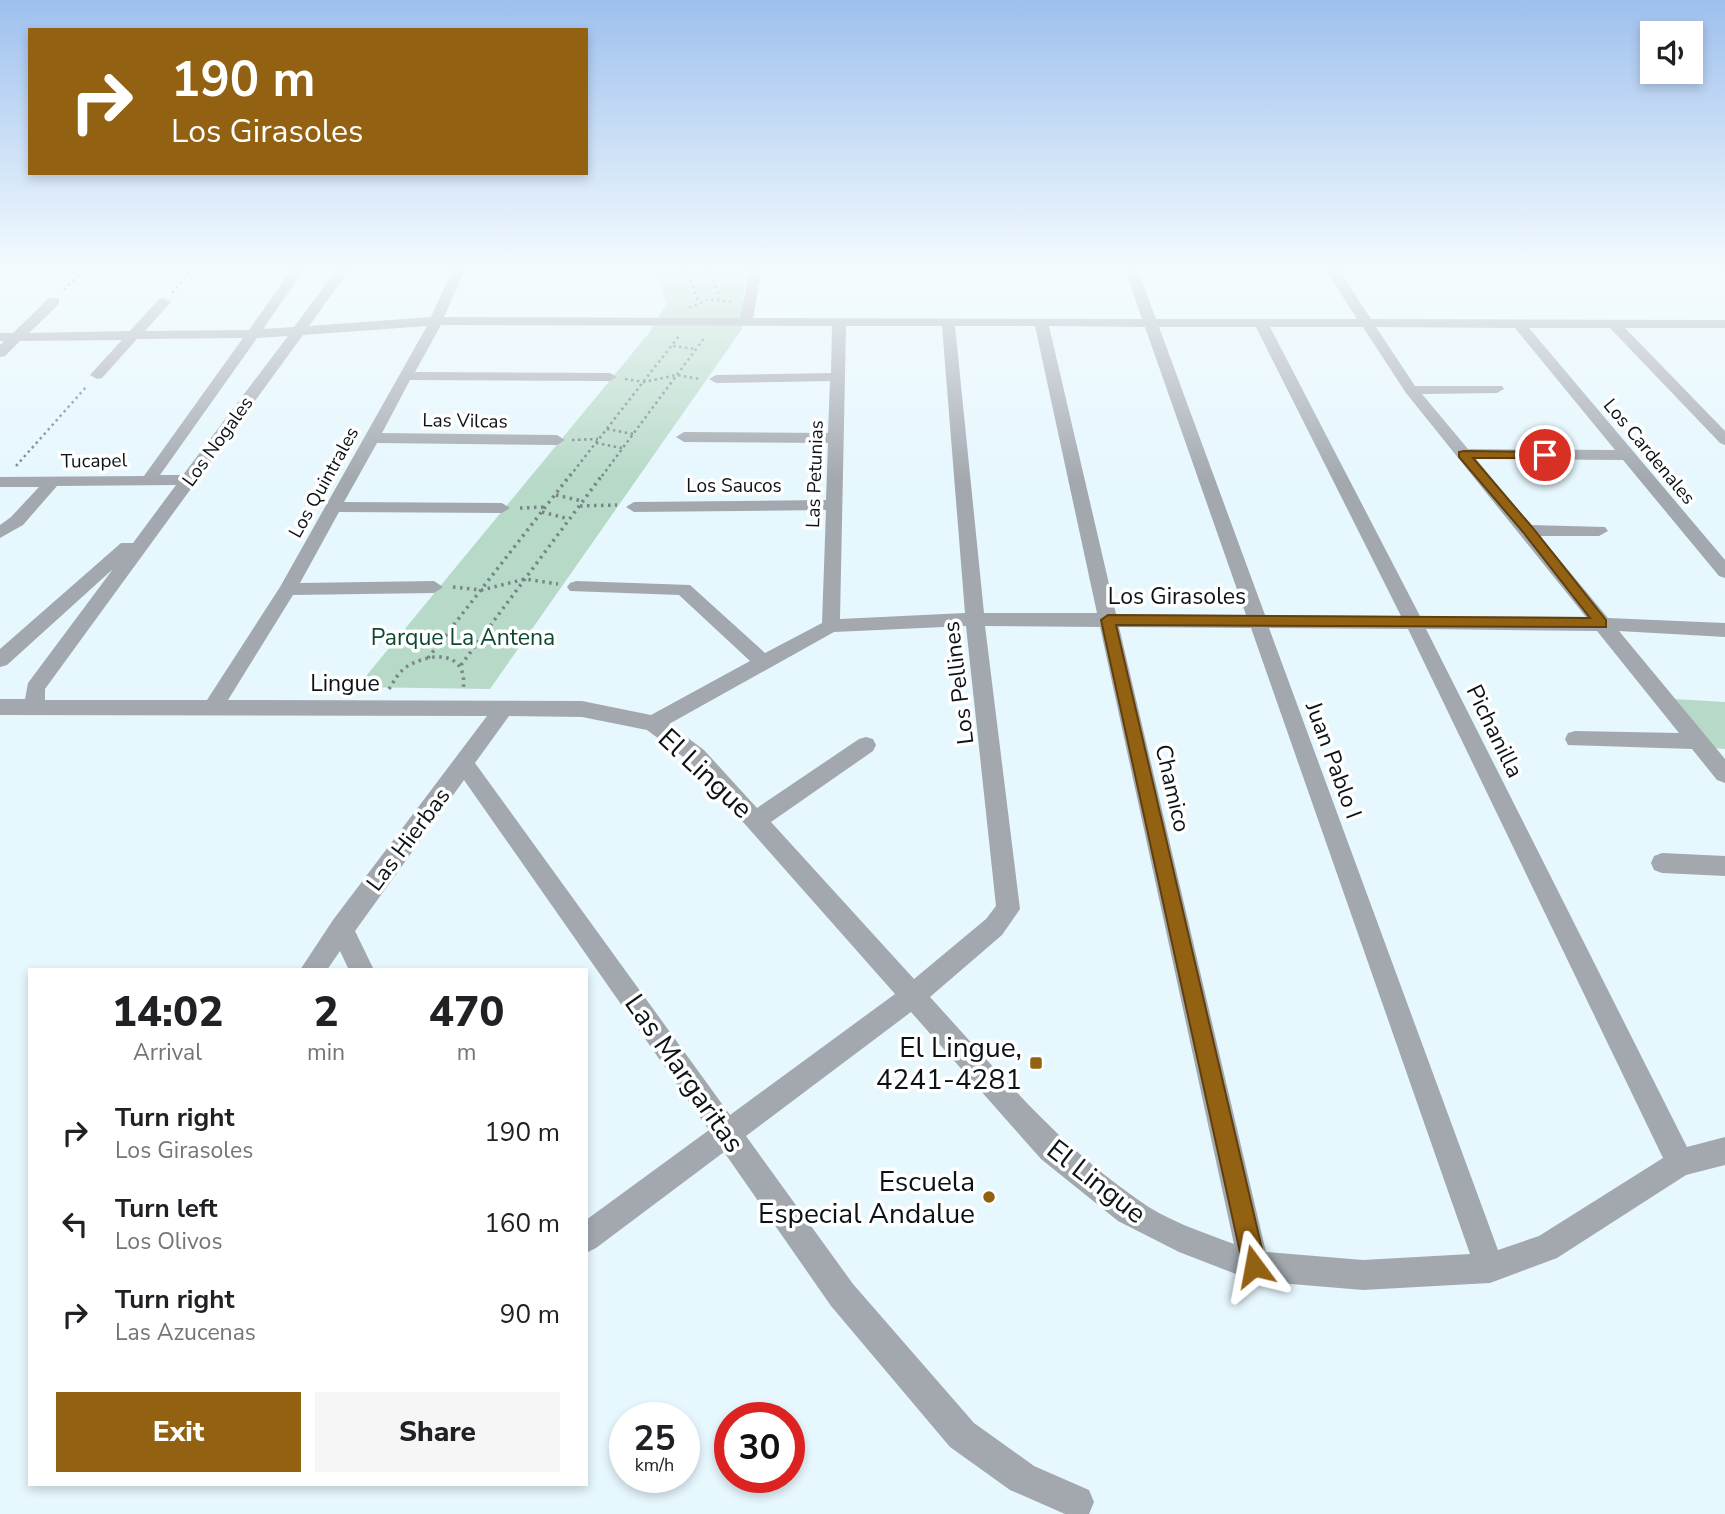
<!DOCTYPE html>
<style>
body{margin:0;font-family:"Nunito Sans",sans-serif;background:#f6f6f6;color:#202124;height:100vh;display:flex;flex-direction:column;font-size:26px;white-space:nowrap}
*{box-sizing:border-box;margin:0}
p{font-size:23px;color:#757577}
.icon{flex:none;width:38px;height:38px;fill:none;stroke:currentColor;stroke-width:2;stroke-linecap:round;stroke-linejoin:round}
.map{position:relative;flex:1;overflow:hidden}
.side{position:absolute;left:28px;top:968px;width:560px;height:518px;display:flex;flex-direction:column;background:#fff;border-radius:0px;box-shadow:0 4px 10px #0003}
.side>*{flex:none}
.guide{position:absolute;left:28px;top:28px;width:560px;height:147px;border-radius:0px;box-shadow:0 4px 10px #0003;background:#936112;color:#fff;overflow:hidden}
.tools{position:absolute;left:1640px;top:21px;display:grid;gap:14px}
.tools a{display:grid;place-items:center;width:63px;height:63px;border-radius:0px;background:#fff;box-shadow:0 4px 10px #0003;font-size:35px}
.speed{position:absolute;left:609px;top:1402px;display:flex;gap:14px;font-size:35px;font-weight:700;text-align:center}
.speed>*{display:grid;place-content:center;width:91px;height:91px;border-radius:50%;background:#fff;box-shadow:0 4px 10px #0003;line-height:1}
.speed small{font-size:18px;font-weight:400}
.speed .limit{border:10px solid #d22;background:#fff;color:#111}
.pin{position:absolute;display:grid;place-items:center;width:60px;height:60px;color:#fff;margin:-30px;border:4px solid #fff;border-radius:50%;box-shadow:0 2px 7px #0007}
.me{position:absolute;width:77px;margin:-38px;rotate:347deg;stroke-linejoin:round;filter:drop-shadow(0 0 5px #0008)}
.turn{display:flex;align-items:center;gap:24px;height:147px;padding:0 28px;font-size:32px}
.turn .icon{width:91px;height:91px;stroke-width:2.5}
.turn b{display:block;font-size:49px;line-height:60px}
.eta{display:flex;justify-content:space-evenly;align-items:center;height:119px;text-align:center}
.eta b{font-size:42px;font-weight:800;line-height:49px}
.action{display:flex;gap:14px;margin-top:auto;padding:14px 28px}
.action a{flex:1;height:80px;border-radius:0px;background:#936112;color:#fff;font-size:28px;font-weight:800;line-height:80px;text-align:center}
.action a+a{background:#f6f6f6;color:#202124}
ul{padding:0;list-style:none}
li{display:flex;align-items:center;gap:21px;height:91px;padding:0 28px}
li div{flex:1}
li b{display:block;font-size:26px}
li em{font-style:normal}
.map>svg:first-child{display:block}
</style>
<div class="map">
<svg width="1725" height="1514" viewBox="0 0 1725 1514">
<rect width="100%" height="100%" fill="#e6f7fd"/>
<path fill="#b7d9c7" d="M656 269H745L742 329 490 689 357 687 649 333 666 304Z
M1673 699 1725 702V749L1712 748Z"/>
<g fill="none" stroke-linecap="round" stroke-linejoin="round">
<path stroke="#788488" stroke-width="2.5" stroke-dasharray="2.5 3.5" stroke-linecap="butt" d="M687 269 698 301
M709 269 720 298
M64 290 85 269
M172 293 192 269
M689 308 709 299 732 302
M673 346 695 349
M625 379 644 382 677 375 700 379
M607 429 633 434
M572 440 598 439
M596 443 622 448
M16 466 87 386
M570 476 679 336
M602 476 705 337"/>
<path stroke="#788488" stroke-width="3.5" stroke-dasharray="2.5 4.5" stroke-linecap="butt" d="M556 495 582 501
M580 506 617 505
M520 508 546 507
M542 512 569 519
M453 587 482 590 525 579 558 584
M428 658 571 474
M461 665 603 474
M389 689C394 681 398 673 406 667 432 651 469 651 463 690"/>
<path fill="#a3a8af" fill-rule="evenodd" d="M292 269H305L263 329 294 327 337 269H350L309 326 431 317 453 269H465L444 317 740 318 750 269H762L753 318 1142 319 1125 269H1137L1156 319H1357L1325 269H1338L1371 319 1725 320V328H1625L1725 431V445L1720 443 1610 328H1529L1725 560V578L1719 576 1623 460 1476 459 1530 525 1605 527 1608 531 1599 536H1540L1608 618 1725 623V637L1619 631 1725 759V783L1717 780 1692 749 1568 745 1565 739 1568 733 1575 731 1679 733 1597 631 1426 629 1687 1147 1725 1137V1165L1686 1175 1557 1258 1490 1283 1363 1290 1254 1281 1179 1252 1118 1221 1041 1159 911 1012 746 1136 853 1284 974 1423 1034 1466 1089 1490 1094 1502 1089 1514H1065L1010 1490 950 1447 831 1306 724 1152 596 1248 586 1253V1220L709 1130 464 780 355 931 374 970H349L340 951 327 970H300L333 920 487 716 0 715V699H25L28 683 113 569 7 665 0 667V649L121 543H133L176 485 57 486 23 525 0 538V525L11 517 39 487H0V477L144 476 243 338 137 339 102 378 97 379 90 375 122 340 20 341 5 356 0 357V345L4 341H0V333H13L49 298H59V304L29 333 130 331 159 299 164 298 171 302 145 331 249 330ZM441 325 832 326 831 373 716 375 709 379 716 383 830 381 828 433 684 432 676 437 684 442 828 443 826 500 634 502 626 507 634 512 826 510 822 623 765 653 690 585 576 581 570 583 567 587 570 591 679 595 750 661 651 715 582 701 228 700 293 595 434 593 443 587 434 581 300 583 339 512 502 513 510 508 502 503 344 502 377 443 557 445 565 440 557 435 382 433 410 380 610 381 617 377 610 373 415 372ZM427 326 280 587 207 700H45V689L303 335ZM846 326H942L965 613 840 619ZM955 326H1035L1097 613H984ZM1049 326 1145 327 1246 615 1116 614ZM1159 327H1256L1401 616 1265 615ZM1270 327H1363L1406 393 1586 617 1420 616ZM1376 327 1515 328 1615 450 1468 449 1422 394 1497 393 1504 389 1502 386H1415ZM288 336 183 475H160L257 338ZM966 626 996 906 986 919 914 979 771 822 873 751 876 745 873 739 866 737 859 739 757 808 704 750 669 724 834 632ZM985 626 1100 627 1234 1244C1202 1232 1165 1220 1137 1199 1057 1144 995 1068 930 997L1002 935 1020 909ZM1119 627 1251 628 1470 1254 1363 1260 1266 1252ZM1269 628 1408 629 1663 1158 1539 1236 1498 1250ZM509 716 582 717 647 730 690 762 895 994 730 1115 475 763Z
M1662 853 1725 856V876L1662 873 1654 870 1651 863 1654 856Z"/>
</g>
<linearGradient id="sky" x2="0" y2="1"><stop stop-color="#9ec0ee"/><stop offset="0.56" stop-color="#f4fbfe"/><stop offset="1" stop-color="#f4fbfe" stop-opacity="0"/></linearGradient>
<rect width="1725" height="481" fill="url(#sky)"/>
<path fill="#936112" stroke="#603f0c" stroke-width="2" d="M1464 451 1549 452V457L1545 458H1473L1532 527 1606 620V627L1116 625 1266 1266 1262 1274 1254 1277 1246 1274 1243 1266 1101 620 1108 615 1590 618 1523 532 1459 457V452Z"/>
<g fill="#936112" stroke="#fff" stroke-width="2.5">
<rect x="1029" y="1056" width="14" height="14" rx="3.5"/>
<circle cx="989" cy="1197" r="7"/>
</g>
<g text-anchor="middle" stroke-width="7" stroke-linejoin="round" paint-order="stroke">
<g font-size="19" fill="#0c1316" stroke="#fff">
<text transform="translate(465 420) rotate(1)" y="7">Las Vilcas</text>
<text transform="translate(217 441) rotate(-54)" y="7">Los Nogales</text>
<text transform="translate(1650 451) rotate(50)" y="7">Los Cardenales</text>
<text transform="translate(94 460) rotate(-1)" y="7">Tucapel</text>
<text transform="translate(814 474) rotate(-88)" y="7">Las Petunias</text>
<text transform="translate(323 482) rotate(-61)" y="7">Los Quintrales</text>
<text x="734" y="492">Los Saucos</text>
</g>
<g font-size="23" fill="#0c1316" stroke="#fff">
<text x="1177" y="604">Los Girasoles</text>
<text x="345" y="691">Lingue</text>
<text transform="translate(958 683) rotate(-97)" y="8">Los Pellines</text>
<text transform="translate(1495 731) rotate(64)" y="8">Pichanilla</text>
<text transform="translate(1334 760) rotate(70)" y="8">Juan Pablo I</text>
<text transform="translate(1173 788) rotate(77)" y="8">Chamico</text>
<text transform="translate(408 839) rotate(-53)" y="8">Las Hierbas</text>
</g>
<g font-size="23" fill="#0b4931" stroke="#fff">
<text x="463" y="645">Parque La Antena</text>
</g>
<g font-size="28" fill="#0c1316" stroke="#fff">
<text transform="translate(706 773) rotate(43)" y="10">El Lingue</text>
<text transform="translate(685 1073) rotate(55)" y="10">Las Margaritas</text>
<text transform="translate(1097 1181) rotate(38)" y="10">El Lingue</text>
</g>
<g font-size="28" fill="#0c1316" stroke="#fff" text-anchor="end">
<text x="1022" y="1057">El Lingue,<tspan x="1022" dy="32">4241-4281</tspan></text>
<text x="975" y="1191">Escuela<tspan x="975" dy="32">Especial Andalue</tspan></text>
</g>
</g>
</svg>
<div class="tools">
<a><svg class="icon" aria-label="sound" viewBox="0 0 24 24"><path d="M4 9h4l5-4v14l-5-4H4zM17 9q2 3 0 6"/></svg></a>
</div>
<div class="speed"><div>25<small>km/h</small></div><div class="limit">30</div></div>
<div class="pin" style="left:1545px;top:455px;background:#d93025"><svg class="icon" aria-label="arrive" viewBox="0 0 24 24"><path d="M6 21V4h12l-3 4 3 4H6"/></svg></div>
<svg class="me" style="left:1254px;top:1266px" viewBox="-20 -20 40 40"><path d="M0-17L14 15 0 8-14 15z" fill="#936112" stroke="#fff" stroke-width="4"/></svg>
<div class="guide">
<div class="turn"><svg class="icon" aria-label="right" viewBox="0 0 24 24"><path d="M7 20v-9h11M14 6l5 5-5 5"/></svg><div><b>190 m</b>Los Girasoles</div></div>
</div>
<section class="side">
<div class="eta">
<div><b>14:02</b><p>Arrival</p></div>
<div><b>2</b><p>min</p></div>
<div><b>470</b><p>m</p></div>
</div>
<ul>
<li><svg class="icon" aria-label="right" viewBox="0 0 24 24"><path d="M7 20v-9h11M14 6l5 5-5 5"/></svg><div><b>Turn right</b><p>Los Girasoles</p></div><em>190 m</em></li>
<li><svg class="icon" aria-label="left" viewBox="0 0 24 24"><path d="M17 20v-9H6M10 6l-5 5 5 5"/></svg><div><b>Turn left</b><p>Los Olivos</p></div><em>160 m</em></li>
<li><svg class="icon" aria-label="right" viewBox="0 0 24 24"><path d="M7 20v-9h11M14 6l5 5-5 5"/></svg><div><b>Turn right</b><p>Las Azucenas</p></div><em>90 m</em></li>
</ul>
<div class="action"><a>Exit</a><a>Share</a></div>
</section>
</div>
